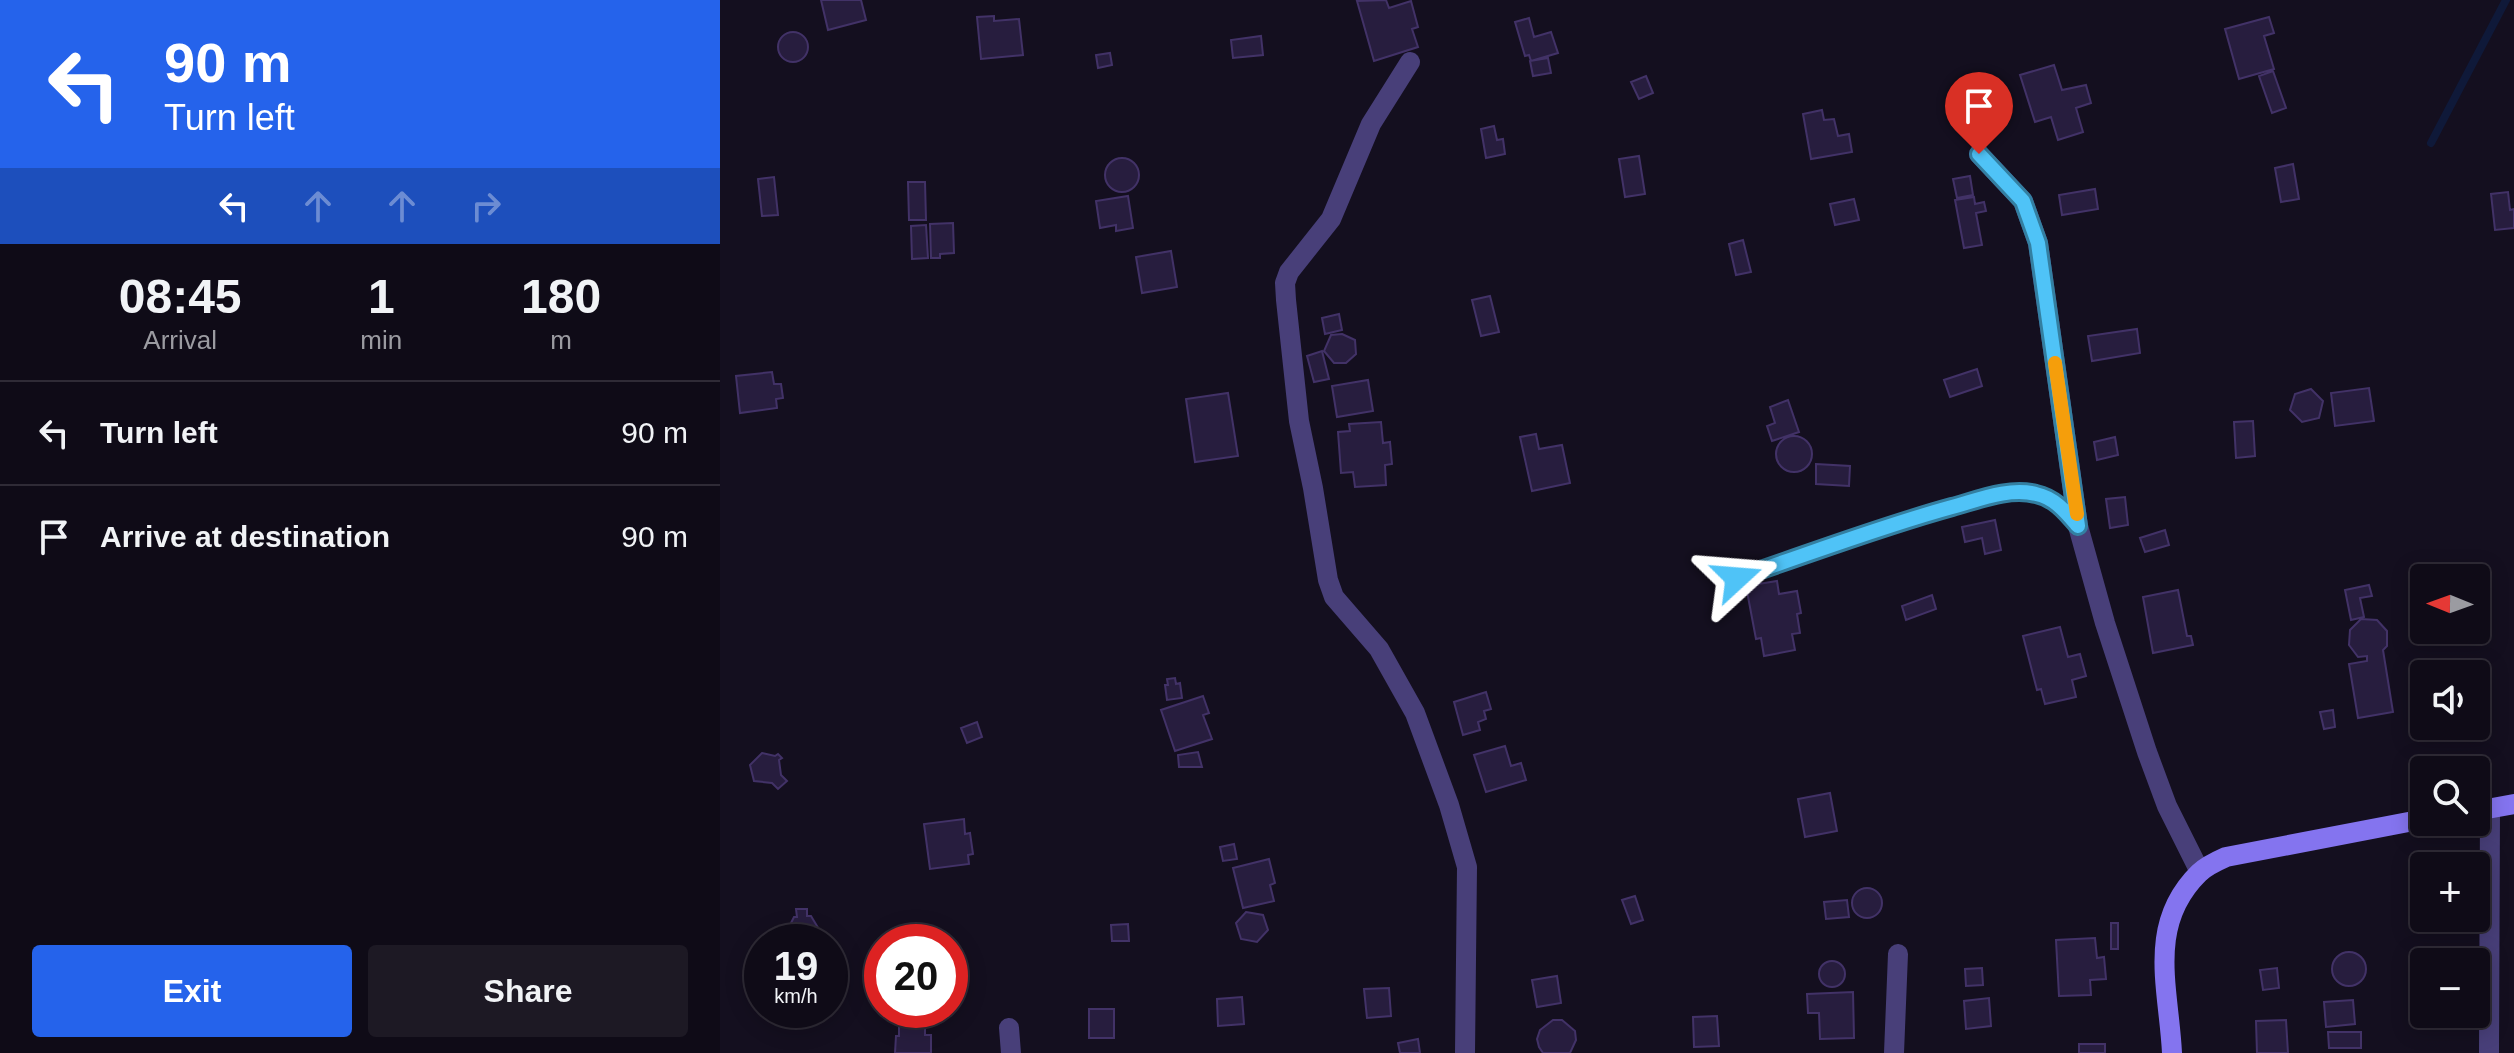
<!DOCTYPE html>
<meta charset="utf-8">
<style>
body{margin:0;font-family:Arial,sans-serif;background:#1d1924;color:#f1f3f6;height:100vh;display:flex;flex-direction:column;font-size:30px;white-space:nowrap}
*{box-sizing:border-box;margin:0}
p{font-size:26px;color:#9b9ba1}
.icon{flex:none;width:44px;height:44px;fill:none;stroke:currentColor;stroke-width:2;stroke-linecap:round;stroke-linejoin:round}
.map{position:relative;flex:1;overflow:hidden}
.panel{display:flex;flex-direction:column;background:#0f0b17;width:720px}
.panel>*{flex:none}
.guide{background:#2563eb;color:#fff;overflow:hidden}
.needle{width:52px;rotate:271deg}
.tools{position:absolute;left:1690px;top:564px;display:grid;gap:16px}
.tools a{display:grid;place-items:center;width:80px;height:80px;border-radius:8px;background:#0f0b17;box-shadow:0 4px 20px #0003,0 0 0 2px #2f2b36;font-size:40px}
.speed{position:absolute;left:24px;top:924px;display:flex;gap:16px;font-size:40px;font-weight:700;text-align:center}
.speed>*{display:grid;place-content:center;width:104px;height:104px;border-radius:50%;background:#0f0b17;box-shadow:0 4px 20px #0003,0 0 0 2px #2f2b36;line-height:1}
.speed small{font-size:20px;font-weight:400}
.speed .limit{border:12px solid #d22;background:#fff;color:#111}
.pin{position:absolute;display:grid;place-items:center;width:68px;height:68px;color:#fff;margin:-82px -34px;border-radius:50% 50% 50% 0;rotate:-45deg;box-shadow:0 0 8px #0007}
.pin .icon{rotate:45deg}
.me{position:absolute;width:88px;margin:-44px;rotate:71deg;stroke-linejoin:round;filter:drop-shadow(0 0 6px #0008)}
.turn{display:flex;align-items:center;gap:28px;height:168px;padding:0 32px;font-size:36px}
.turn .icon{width:104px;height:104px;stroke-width:2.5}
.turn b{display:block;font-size:56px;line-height:68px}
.lanes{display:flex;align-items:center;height:76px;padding:0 32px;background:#0003;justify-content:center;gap:40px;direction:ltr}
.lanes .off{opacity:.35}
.eta{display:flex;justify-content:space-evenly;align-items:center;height:136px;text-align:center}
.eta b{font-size:48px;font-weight:600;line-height:56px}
.primary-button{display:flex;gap:16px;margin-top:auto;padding:16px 32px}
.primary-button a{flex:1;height:92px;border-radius:8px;background:#2563eb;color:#fff;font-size:32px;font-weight:600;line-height:92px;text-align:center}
.primary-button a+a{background:#1d1924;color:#f1f3f6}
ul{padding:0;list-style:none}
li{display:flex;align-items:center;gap:24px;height:104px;padding:0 32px;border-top:2px solid #2f2b36}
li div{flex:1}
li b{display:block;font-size:30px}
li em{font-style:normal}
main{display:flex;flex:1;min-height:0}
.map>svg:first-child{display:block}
</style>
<main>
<section class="panel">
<div class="guide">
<div class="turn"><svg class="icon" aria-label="left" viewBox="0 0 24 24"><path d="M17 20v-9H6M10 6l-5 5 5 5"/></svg><div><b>90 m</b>Turn left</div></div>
<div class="lanes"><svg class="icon" aria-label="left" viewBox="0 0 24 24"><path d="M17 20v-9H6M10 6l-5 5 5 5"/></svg><svg class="icon off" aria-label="ahead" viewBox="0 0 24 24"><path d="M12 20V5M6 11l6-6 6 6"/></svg><svg class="icon off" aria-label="ahead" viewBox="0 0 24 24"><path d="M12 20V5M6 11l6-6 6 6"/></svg><svg class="icon off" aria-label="right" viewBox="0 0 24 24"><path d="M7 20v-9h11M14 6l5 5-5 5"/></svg></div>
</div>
<div class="eta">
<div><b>08:45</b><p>Arrival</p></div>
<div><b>1</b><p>min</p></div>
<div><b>180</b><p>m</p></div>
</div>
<ul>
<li><svg class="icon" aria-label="left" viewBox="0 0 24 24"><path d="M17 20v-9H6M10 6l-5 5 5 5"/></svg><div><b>Turn left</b></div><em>90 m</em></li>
<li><svg class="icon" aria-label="arrive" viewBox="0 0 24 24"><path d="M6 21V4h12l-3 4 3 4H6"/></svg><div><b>Arrive at destination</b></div><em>90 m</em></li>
</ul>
<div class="primary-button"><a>Exit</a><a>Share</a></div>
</section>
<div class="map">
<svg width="1794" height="1053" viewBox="0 0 1794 1053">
<rect width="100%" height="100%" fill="#140f1f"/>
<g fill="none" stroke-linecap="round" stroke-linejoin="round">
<path stroke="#0f1939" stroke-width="8" d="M1711 143 1786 0"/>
</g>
<path fill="#271d3e" stroke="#423267" stroke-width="2" d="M101 0H141L146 20 108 30Z
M666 0 669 8 691 1 698 27 692 29 698 47 654 61 637 1Z
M274 16V21L299 19 303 55 261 59 257 17Z
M1549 17 1554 33 1544 36 1554 69 1519 79 1505 29Z
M809 18 814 37 831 32 838 53 811 61 809 55 805 56 795 22Z
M58 47a15 15 0 1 1 30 0a15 15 0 1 1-30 0Z
M541 36 543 55 513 58 511 40Z
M390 53 392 65 378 68 376 55Z
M828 58 831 73 813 76 810 61Z
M1334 65 1342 90 1366 85 1371 103 1356 108 1363 132 1338 140 1331 117 1315 122 1300 75Z
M1553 71 1566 108 1552 113 1539 76Z
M926 76 933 93 919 99 911 82Z
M1102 110 1104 120 1114 119 1118 136 1129 134 1132 152 1091 159 1083 114Z
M774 126 777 140 783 139 785 154 766 158 761 129Z
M919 156 925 194 905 197 899 159Z
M385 175a17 17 0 1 1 34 0a17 17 0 1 1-34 0Z
M1573 164 1579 199 1561 202 1555 168Z
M1250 176 1253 195 1237 198 1233 179Z
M54 177 58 215 42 216 38 179Z
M188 182H205L206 220H189Z
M1375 189 1378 209 1342 215 1339 195Z
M1788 192 1790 210 1794 209V228L1775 230 1771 194Z
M408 196 413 228 396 231V225L380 228 376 201Z
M1254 197 1255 204 1264 202 1266 211 1256 213 1262 245 1244 248 1235 200Z
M1134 199 1139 220 1115 225 1110 204Z
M233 223 234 253 220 254V258H211L210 224Z
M206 225 208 258 192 259 191 226Z
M1023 240 1031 272 1016 275 1009 244Z
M451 251 457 287 422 293 416 257Z
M770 296 779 332 761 336 752 300Z
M619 314 622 330 605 334 602 318Z
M1417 329 1420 353 1372 361 1368 336Z
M622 334 635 340 636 354 626 363H614L604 351 611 335Z
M602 351 609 379 594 382 587 356Z
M1257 369 1262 386 1230 397 1224 380Z
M52 372 54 384H61L63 398 56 399 57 408 20 413 16 376Z
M648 380 653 411 617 417 612 386Z
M1649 388 1654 421 1615 426 1611 393Z
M1591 389 1603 401 1599 418 1582 422 1570 410 1575 394Z
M508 393 518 456 475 462 466 399Z
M1068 400 1079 432 1052 441 1047 426 1055 423 1050 407Z
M1533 421 1535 456 1516 458 1514 422Z
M661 422 663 443 670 442 672 464 665 465 666 485 635 487 633 472 621 473 618 432 630 431 629 424Z
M816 434 819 449 842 445 850 483 812 491 800 437Z
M1056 454a18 18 0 1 1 36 0a18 18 0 1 1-36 0Z
M1395 437 1398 455 1377 460 1374 442Z
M1096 464 1130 466 1129 486 1096 484Z
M1405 497 1408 525 1390 528 1386 499Z
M1275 520 1281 550 1265 554 1262 538 1245 542 1242 527Z
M1445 530 1449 545 1425 552 1420 538Z
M1057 581 1059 594 1077 591 1081 613 1077 614 1080 633 1072 634 1075 650 1044 656 1041 638 1036 639 1026 586Z
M1649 585 1652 596 1640 598 1644 617 1631 620 1625 590Z
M1458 590 1467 636H1471L1473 645 1433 653 1423 597Z
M1212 595 1216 609 1186 620 1182 606Z
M1641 619 1657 620 1667 631V646L1663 650 1673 712 1638 718 1629 664 1647 661V656L1638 657 1629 645 1630 630Z
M1340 627 1348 657 1360 654 1366 676 1352 680 1356 697 1325 704 1321 689 1317 690 1303 636Z
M455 678 456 684 460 683 462 698 447 700 445 685H448L447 679Z
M766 692 771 709 764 711 766 719 758 722 760 730 743 735 734 702Z
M483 696 489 713 483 715 492 739 455 751 441 710Z
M1613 710 1615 727 1604 729 1600 712Z
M257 722 262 737 247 743 241 728Z
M785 746 791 766 801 763 806 780 766 792 754 755Z
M478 752 482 767H459L458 755Z
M42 753 55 756 58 754 62 758 59 760 61 775 67 781 58 789 52 783 34 781 30 765Z
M1110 793 1117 831 1085 837 1078 799Z
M244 819 245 834 250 833 253 854 248 855 249 864 210 869 204 824Z
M514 844 517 859 503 861 500 847Z
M549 859 555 883 550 885 554 901 523 908 513 868Z
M1132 903a15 15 0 1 1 30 0a15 15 0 1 1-30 0Z
M915 896 923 920 911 924 902 900Z
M1127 900 1129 917 1106 919 1104 902Z
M76 909H87V916H91L100 931 95 942H72L66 933 74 917H77Z
M526 912 543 915 548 930 537 942 521 939 516 923Z
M1391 923H1398V949H1391Z
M408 924 409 941H392L391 925Z
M1375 938 1377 958 1384 957 1386 979 1370 980 1371 995 1339 996 1336 940Z
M1612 969a17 17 0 1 1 34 0a17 17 0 1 1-34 0Z
M1099 974a13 13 0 1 1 26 0a13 13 0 1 1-26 0Z
M1695 967H1704V996L1694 995Z
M1262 968 1263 985 1246 986 1245 969Z
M1557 968 1559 988 1543 990 1540 970Z
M837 976 841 1003 817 1007 812 980Z
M669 988 671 1016 647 1018 644 989Z
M1133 992 1134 1038 1100 1039 1099 1013H1088L1087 994Z
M522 997 524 1024 498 1026 497 999Z
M1269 998 1271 1026 1246 1029 1244 1001Z
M1633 1000 1635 1024 1606 1027 1604 1002Z
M369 1009H394V1038H369Z
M179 1010H205V1035H211V1053H175L176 1036H179Z
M997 1016 999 1046 974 1047 973 1017Z
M833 1020H842L855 1031 856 1040 850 1053H823L819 1047 817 1039 820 1030Z
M1566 1020 1568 1053H1537L1536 1021Z
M1608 1032H1641V1048H1609Z
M698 1039 700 1053H680L678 1043Z
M1359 1044H1385V1053H1359Z"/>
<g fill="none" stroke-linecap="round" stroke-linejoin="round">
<path stroke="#483f79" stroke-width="16" d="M1017 578C1089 553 1159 527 1232 507 1258 499 1289 487 1316 493 1335 498 1346 512 1358 526"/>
<path stroke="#483f79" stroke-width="20" d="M690 62 651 124 611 219 569 272 565 283 566 300 579 421 593 488 608 580 614 597 659 649 695 713 729 805 747 867 745 1053
M1259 154 1303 201 1318 243 1358 526 1385 623 1427 752 1447 806 1480 872
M289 1028 291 1053
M1174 1053 1178 954
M1769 1053 1770 808"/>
<path stroke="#8474ef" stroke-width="20" d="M1756 811 1794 804
M1452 1053C1449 989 1426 925 1479 873 1486 866 1497 861 1506 857L1704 819"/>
</g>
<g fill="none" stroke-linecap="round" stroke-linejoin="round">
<g stroke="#337fa1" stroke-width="20">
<path id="route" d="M1017 578C1089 554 1159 527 1232 507 1258 500 1289 487 1316 494 1335 498 1346 512 1358 526L1318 243 1303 201 1259 154"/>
</g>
<use href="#route" stroke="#4fc3f7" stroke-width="14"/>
<path stroke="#f59e0b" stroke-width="14" d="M1335 363 1357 514"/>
</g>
</svg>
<div class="tools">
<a><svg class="needle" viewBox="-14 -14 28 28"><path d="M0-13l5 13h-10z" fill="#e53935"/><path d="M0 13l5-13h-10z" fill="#9b9ba1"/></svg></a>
<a><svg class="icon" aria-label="sound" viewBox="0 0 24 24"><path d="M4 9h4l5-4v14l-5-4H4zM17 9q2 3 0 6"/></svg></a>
<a><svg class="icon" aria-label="search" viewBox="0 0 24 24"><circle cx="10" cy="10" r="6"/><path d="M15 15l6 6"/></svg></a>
<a>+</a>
<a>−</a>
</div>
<div class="speed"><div>19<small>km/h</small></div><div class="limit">20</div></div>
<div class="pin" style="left:1259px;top:154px;background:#d93025"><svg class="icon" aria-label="arrive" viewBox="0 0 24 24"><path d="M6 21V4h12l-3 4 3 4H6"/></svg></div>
<svg class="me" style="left:1017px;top:578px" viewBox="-20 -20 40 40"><path d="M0-17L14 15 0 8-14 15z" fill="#4fc3f7" stroke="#fff" stroke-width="4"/></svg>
</div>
</main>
